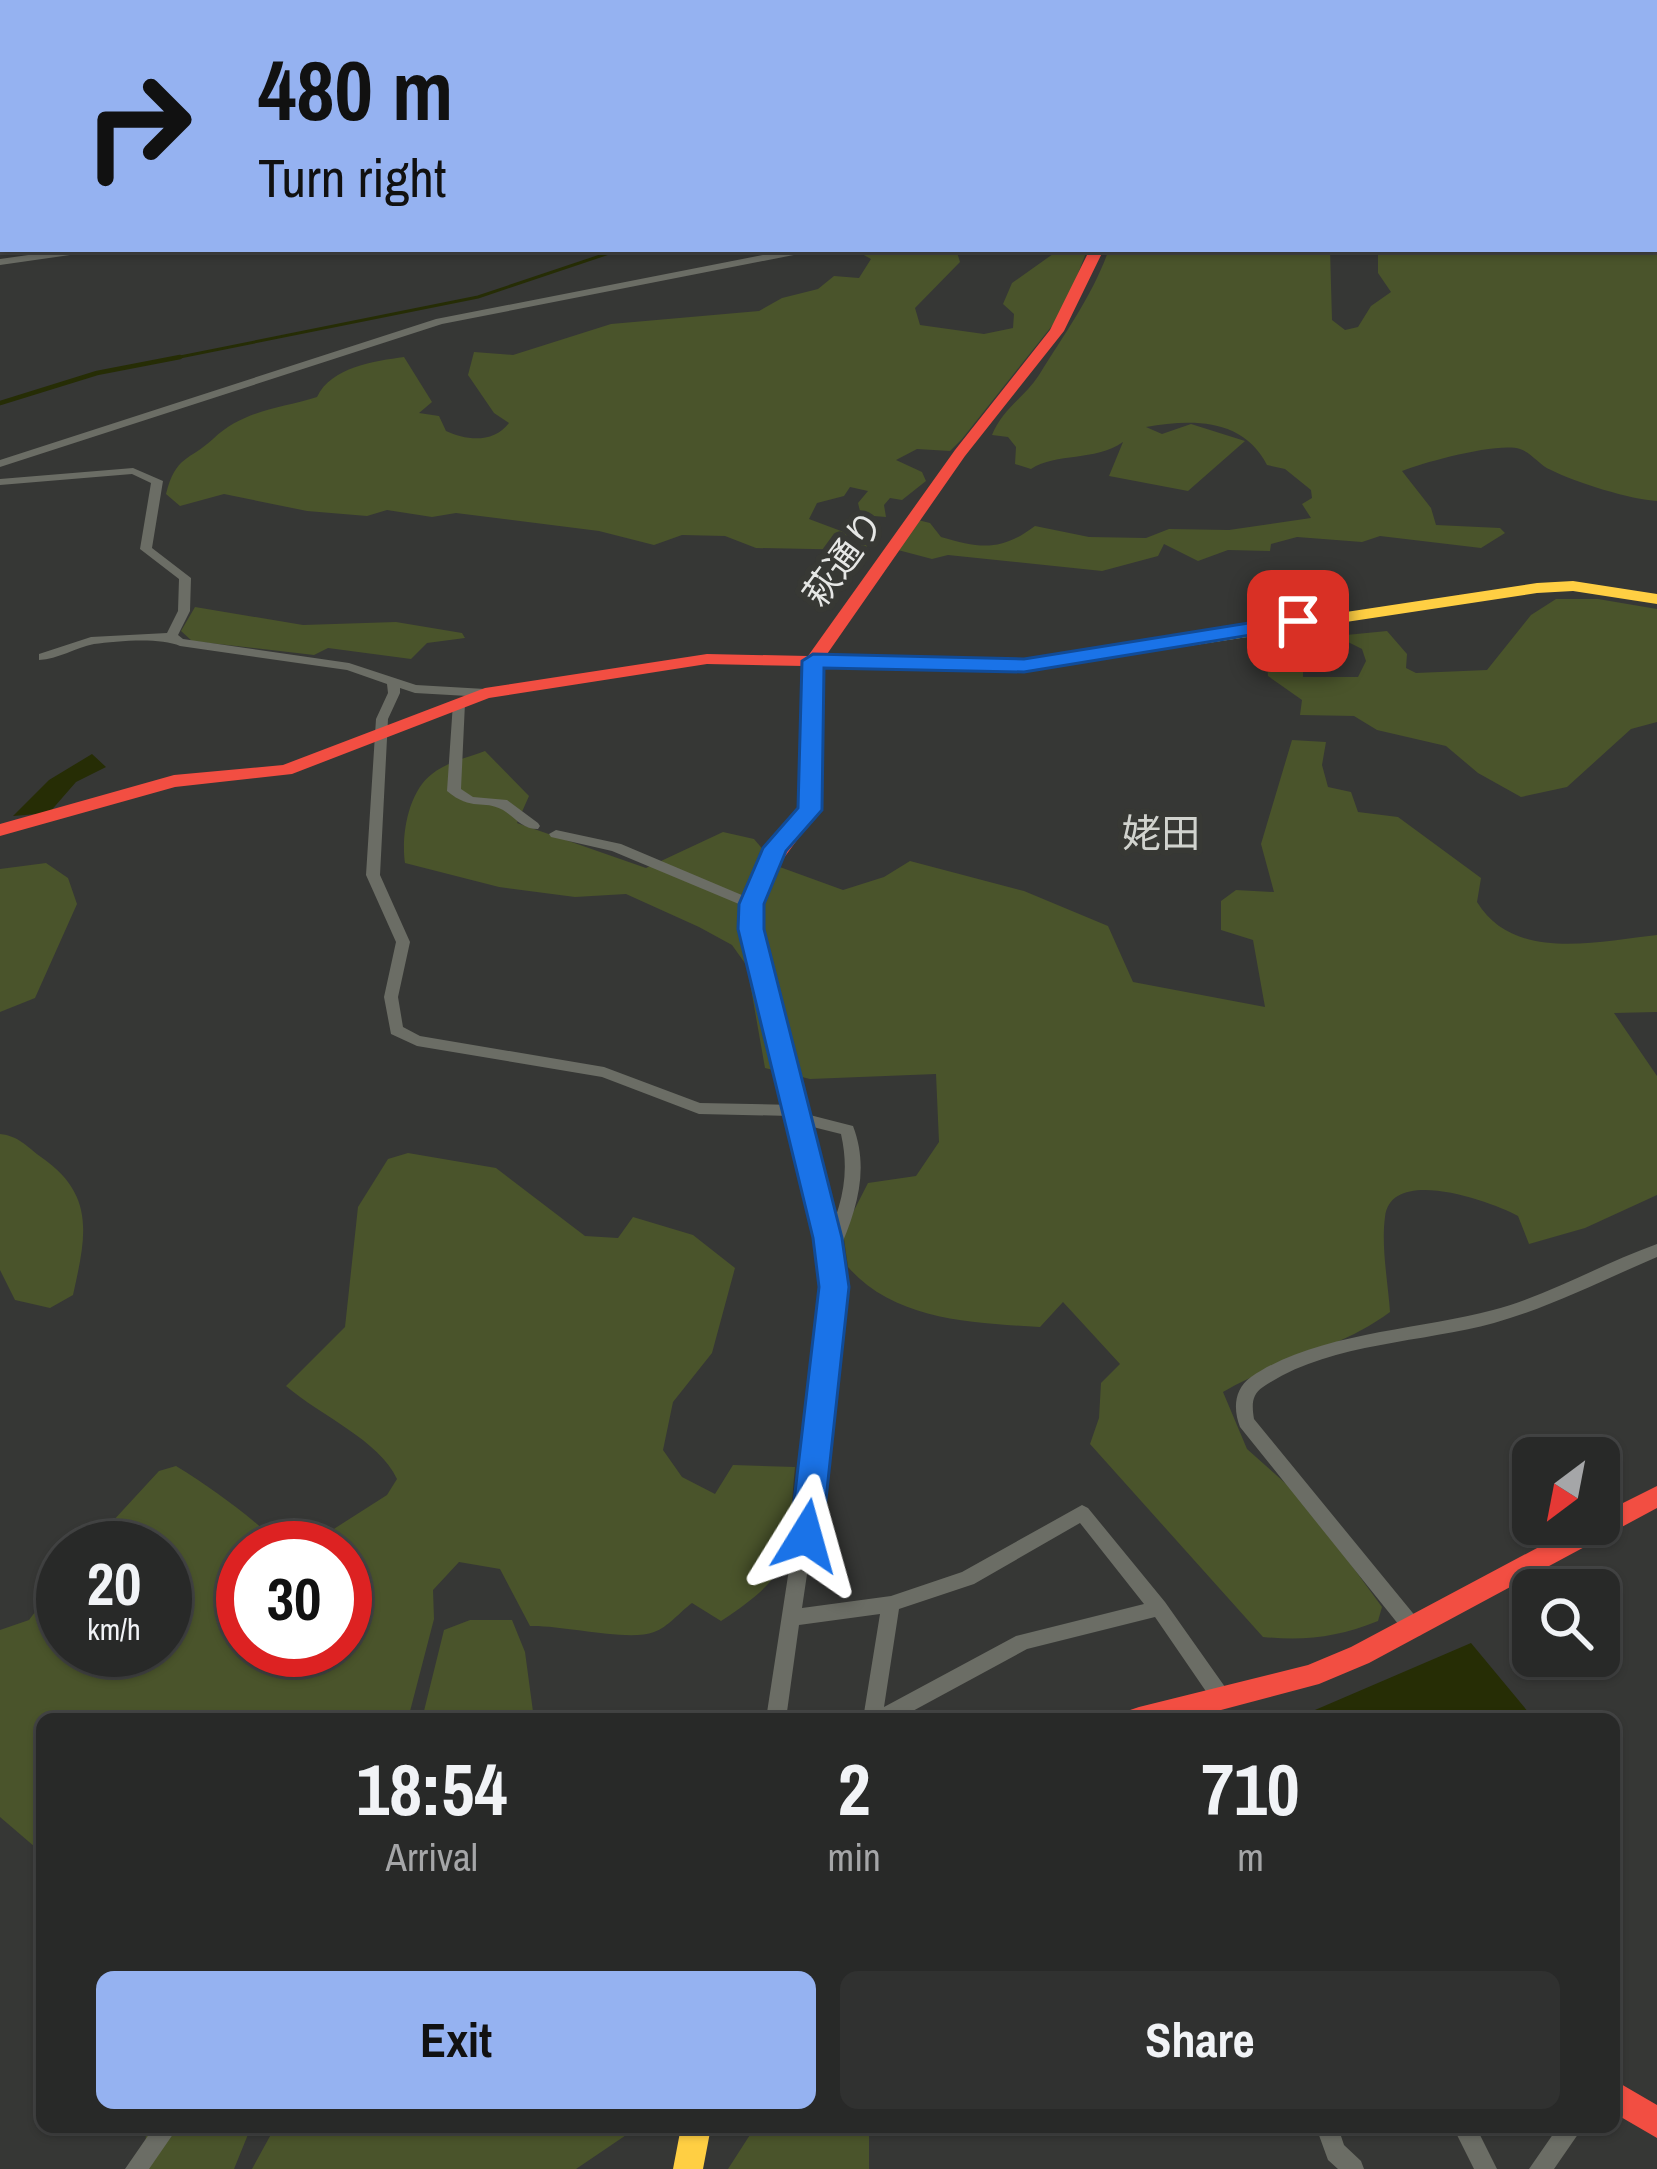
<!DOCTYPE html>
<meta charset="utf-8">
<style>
body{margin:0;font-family:"Archivo Narrow","Noto Sans JP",sans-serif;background:#303130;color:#f1f3f6;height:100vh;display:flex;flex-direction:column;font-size:45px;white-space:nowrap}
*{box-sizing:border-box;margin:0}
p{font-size:39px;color:#a5a6a8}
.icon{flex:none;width:66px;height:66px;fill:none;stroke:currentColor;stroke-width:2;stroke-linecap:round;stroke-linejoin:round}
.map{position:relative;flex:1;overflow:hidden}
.panel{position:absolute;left:36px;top:1713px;width:1584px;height:420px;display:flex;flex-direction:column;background:#282928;border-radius:18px;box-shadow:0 3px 9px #0004,0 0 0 3px #444545}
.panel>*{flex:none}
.guide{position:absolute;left:0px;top:0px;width:1659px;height:252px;box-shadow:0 3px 9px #0004,0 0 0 3px #444545;background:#95b2f1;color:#111;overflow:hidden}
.needle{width:78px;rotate:212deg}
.tools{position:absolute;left:1512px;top:1437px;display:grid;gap:24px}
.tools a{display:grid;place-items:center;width:108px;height:108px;border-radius:18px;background:#282928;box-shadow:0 3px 9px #0004,0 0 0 3px #444545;font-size:60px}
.speed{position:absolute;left:36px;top:1521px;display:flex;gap:24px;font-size:60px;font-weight:700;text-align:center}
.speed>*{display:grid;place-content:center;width:156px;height:156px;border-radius:50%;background:#282928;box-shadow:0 3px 9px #0004,0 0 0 3px #444545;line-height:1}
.speed small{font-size:30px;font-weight:400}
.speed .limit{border:18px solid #d22;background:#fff;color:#111}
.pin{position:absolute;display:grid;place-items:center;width:102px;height:102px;color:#fff;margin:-51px;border-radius:24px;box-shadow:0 6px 18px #0006}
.me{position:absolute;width:132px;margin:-66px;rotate:8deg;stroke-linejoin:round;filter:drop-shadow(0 0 9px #0008)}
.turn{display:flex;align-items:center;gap:42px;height:252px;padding:0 60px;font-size:54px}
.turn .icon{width:156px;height:156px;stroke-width:2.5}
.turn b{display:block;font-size:84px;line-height:102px}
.eta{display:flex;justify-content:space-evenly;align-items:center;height:204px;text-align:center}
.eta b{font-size:72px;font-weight:700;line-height:84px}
.action{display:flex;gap:24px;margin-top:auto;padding:24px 60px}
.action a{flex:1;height:138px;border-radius:18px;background:#95b2f1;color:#111;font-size:48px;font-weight:700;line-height:138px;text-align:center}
.action a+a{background:#303130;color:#f1f3f6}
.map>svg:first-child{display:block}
</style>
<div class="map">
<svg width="1657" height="2169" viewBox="0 0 1657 2169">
<rect width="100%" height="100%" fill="#363735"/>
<path fill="#4a542b" d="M1657 205V501C1632 500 1574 482 1551 470 1539 465 1532 453 1520 449 1498 442 1425 462 1402 471L1431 508 1436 525 1500 528 1505 533 1481 548 1380 536 1362 542 1297 537 1271 544 1270 551 1228 550 1198 561 1164 544 1158 556 1102 571 948 555 932 559 898 550 918 520 930 523 941 537C981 549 1002 551 1035 526L1089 537 1146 538 1169 529 1229 530 1311 518 1302 504 1312 498 1311 490 1285 469 1267 465C1243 418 1192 419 1146 427L1162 434 1191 424 1245 441 1188 491 1109 476 1123 442C1094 462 1057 452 1031 469L1015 464 1016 447 1008 437 992 435C1002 409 1025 397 1039 375 1065 333 1093 295 1109 249H1330L1332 320 1345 330 1358 327 1371 306 1391 292 1378 273V249H1656Z
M853 249H956L960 262 915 308 920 325 984 334 1013 328 1014 314 1003 304 1012 283 1060 249 1086 253 1063 312 962 439 950 451 917 449 896 460 922 472 926 481 902 500 890 498 884 505 886 517 861 515 858 503 868 491 850 487 844 496 817 503 809 519 857 537 868 536 873 542 862 550 756 548 725 536 682 535 654 545 599 531 456 513 432 517 387 510 367 516 307 511 224 494 180 506 166 494C176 455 189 461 213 439 244 410 278 409 317 397 331 367 375 361 404 357L432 402 419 413 439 416 446 431C467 441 494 443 509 423L494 413 468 375 474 352 513 355 611 324 759 311 782 298 818 289 834 276 859 278 871 259Z
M1556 599H1598L1657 609V722L1631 729 1567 787 1521 797 1478 773 1446 746 1377 730 1354 716 1300 715 1302 700 1268 676 1266 652 1303 660V677H1358L1366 661 1362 649 1336 636 1387 631 1407 654 1406 668 1416 673 1487 670 1531 615Z
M195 607 303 625 396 622 462 633 465 638 427 643 411 659 328 648 314 655 192 641 181 631Z
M1292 740 1326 742 1322 765 1328 787 1351 792 1358 812 1398 817 1481 878 1477 902C1514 963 1599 941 1657 935V1012L1614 1013 1657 1076V1195L1585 1228 1529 1244 1518 1216C1492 1202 1391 1165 1385 1217 1381 1247 1388 1282 1390 1312 1339 1350 1277 1360 1223 1392L1247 1449 1303 1499 1382 1607 1378 1621C1338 1637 1306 1641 1263 1637L1090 1444 1099 1418 1101 1383 1120 1364 1063 1302 1040 1327C974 1323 895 1321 848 1267L843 1232 868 1183 916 1176 939 1142 936 1074 810 1079 765 1068 747 966 732 945 699 927 626 894 575 897 499 887 405 863C401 836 408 792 432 774 445 763 469 757 485 751L529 796 517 823 646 868 723 832 754 839 777 866 843 890 884 877 910 861 1024 891 1108 926 1133 982 1265 1007 1253 940 1221 930V901L1236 890 1274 892 1261 844Z
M46 863 68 878 77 904 35 998 0 1012V869Z
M0 1134C19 1136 26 1146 41 1157 96 1195 86 1236 73 1295L50 1308 15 1300 0 1270Z
M408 1153 496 1168 585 1236 618 1238 633 1217 693 1235 735 1268 712 1353 673 1402 663 1450 682 1477 715 1494 733 1465 795 1467C786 1556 801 1568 721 1621L692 1603C681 1611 667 1628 654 1632 628 1642 564 1625 530 1626L500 1569 459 1562 433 1590 434 1619 408 1719H42V1853L0 1817V1630L29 1620 63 1575V1650H165V1548H88L159 1471 176 1466C215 1490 250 1516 284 1548H243V1650H345V1548H304L387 1495 397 1479C379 1440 321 1416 286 1386L345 1327 358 1207 388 1159Z
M470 1620H512L525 1652 534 1719H422L444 1630Z
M146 2127H251L234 2169H145Z
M275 2127H638L576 2169H252Z
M755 2127H869V2169H728Z"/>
<path fill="#262d05" d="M92 754 106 767 76 782 49 813 13 816 49 780Z
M1471 1643 1534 1719H1294Z"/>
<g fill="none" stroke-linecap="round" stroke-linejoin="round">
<path stroke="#262d05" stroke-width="3" d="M718 249H765
M165 360 478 297 621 249"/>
<path stroke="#262d05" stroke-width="4.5" d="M0 403 97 373 180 357"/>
<path fill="#6b6d65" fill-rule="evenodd" d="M266 0H276L273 3H263Z
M355 0H386L376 3H345Z
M535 0H545L548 3H538Z
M632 0H640V3H632Z
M782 0H800L793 3H775Z
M940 0H950L953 3H943Z
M1005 0H1015L1018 3H1008Z
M1031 0H1040L1038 3H1029Z
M1119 0H1149L1159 3H1129Z
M1490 0H1499L1497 3H1488Z
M0 36H3V40H0Z
M1656 141H1657V147H1656Z
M1656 161H1657V167H1656Z
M71 249H96L91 252 0 265V259Z
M794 249H814L809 252 442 324 0 467V460L436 319Z
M133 468 163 481 152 548 191 578 190 611 178 635 183 639 349 663 416 685 485 689 491 693 485 697 415 693 400 688V693L388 719 380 875 410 942 398 997 403 1027 420 1036 604 1067 700 1103 796 1105 801 1107 802 1113 853 1126C870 1170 856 1212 838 1253H826L824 1249C840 1207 851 1179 841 1134L793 1122 791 1116 699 1114 602 1077 417 1046 391 1034 384 997 396 942 366 875 376 719 388 693 387 684 347 670 180 646C160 637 117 641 94 644 75 648 58 659 39 660V654L91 637 167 633 178 611 179 579 140 549 151 483 132 474 0 485V479Z
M459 699 465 703 461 789 473 797 507 800 538 823 540 826 538 829C522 829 516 818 503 810 483 799 472 812 447 791L453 703Z
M556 830 621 844 756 901 758 904 751 909 746 907 612 851 551 837 549 834Z
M1657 1244V1257C1603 1280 1551 1307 1494 1323 1421 1343 1327 1343 1263 1387 1251 1395 1252 1406 1254 1419L1421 1623 1423 1629 1421 1635 1414 1637 1407 1635 1240 1427C1233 1409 1234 1389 1251 1377 1315 1333 1418 1330 1493 1310 1550 1295 1601 1264 1657 1244Z
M822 1406 828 1408 831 1413 802 1608 891 1596 962 1572 1082 1505 1088 1508 1165 1602 1230 1694 1232 1700 1230 1706 1223 1709 1216 1706 1155 1617 1027 1649 898 1719H863L880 1614 799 1625 786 1719H766L813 1413 816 1408ZM1080 1523 1144 1604 1016 1636 884 1707 899 1609 974 1584Z
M154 2127H178L149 2169H125Z
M1316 2127H1338L1344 2145 1361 2161 1364 2169H1338L1328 2160Z
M1453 2127H1476L1497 2169H1474Z
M1558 2127H1583L1554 2169H1529Z"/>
<path stroke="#16e098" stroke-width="21" d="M662 0 674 3"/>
<path fill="#ffcf43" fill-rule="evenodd" d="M1573 581 1657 594V604L1573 591 1537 593 1023 671 917 669 908 664 917 659 1023 661 1537 583Z
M759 955 769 962 838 1238 845 1324 834 1413 830 1420 822 1423 814 1420 810 1413 821 1324 816 1238 749 962Z
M681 2127H711L703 2169H673Z"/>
<path fill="#f24e42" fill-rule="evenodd" d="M1090 249H1104L1064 331 965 456 825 657 917 659 926 664 917 669 822 667 819 810 778 866 766 893 761 929 769 962 766 967H752L741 929 746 893 762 860 801 809 804 666 707 664 489 698 292 774 175 787 0 836V824L174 775 283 765 485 688 707 654 808 656 955 450 1050 330Z
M1657 1486V1508L1369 1663 1319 1684 1187 1719H1126L1130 1710 1139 1707 1308 1665 1351 1647 1582 1524H1599V1515Z
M1614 2080 1657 2105V2138L1614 2113Z"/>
</g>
<path fill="#1a73e8" stroke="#114b97" stroke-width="3" d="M1298 615 1306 617V626L1024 672 824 668 822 810 786 851 764 904V929L842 1238 849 1287 822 1536 817 1546H794L790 1536 819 1287 813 1238 738 929 739 904 763 848 798 808 802 661 813 654 1024 659Z"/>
<g text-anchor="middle" stroke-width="12" stroke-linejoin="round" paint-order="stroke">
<g font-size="36" fill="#e6e7e5" stroke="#373834">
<text transform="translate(843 558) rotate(-54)" y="13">萩通り</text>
</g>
<g font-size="39" fill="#d1d3ce" stroke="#373834">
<text x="1161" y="847">姥田</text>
</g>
</g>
</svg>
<div class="tools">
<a><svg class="needle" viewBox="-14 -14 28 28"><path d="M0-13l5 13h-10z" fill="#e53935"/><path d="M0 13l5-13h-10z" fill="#a5a6a8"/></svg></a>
<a><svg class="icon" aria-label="search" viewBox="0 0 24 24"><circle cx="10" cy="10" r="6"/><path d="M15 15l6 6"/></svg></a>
</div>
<div class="speed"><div>20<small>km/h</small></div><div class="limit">30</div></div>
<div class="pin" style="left:1298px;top:621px;background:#d93025"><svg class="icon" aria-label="arrive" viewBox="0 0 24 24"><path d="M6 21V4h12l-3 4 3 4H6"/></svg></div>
<svg class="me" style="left:806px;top:1536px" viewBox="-20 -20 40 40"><path d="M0-17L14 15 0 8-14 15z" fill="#1a73e8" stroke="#fff" stroke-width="4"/></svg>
<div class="guide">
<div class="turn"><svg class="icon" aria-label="right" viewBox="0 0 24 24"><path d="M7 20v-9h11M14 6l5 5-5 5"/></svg><div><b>480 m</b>Turn right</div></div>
</div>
<section class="panel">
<div class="eta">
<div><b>18:54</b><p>Arrival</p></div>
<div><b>2</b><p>min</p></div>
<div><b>710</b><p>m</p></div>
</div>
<div class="action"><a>Exit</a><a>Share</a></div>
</section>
</div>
